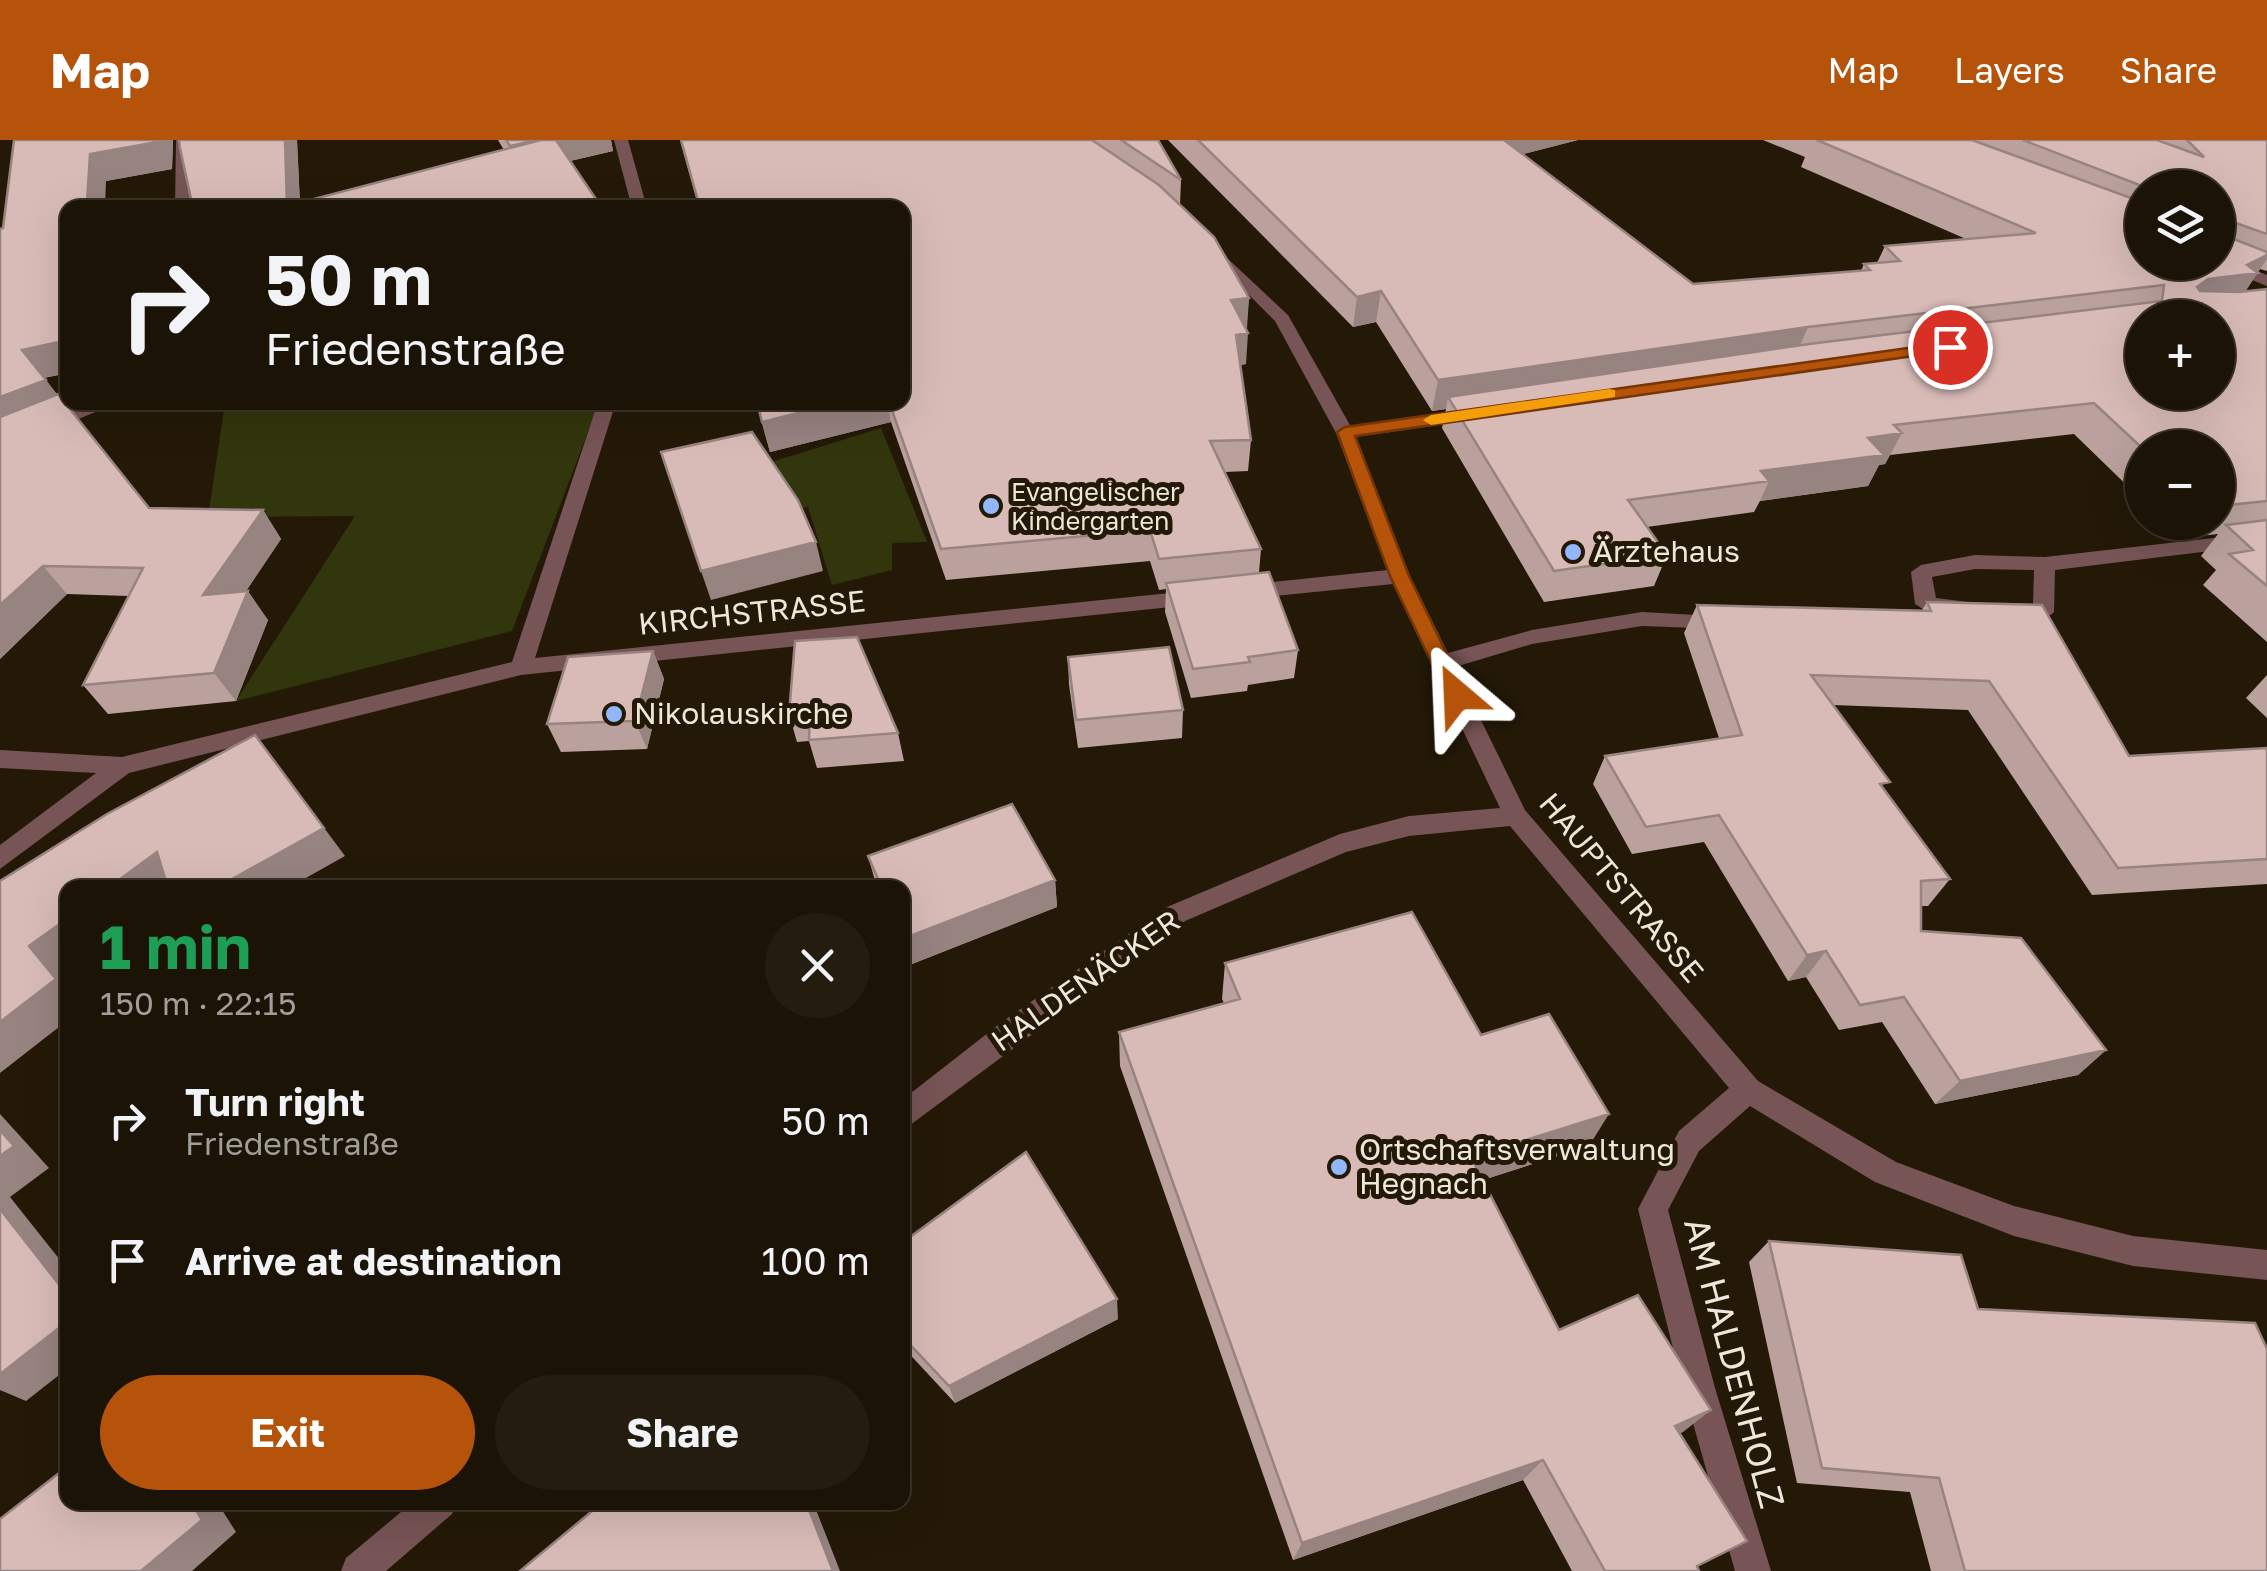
<!DOCTYPE html>
<meta charset="utf-8">
<style>
body{margin:0;font-family:"Golos Text",sans-serif;background:#241c0f;color:#f1f3f6;height:100vh;display:flex;flex-direction:column;font-size:38px;white-space:nowrap}
*{box-sizing:border-box;margin:0}
p{font-size:32px;color:#a09e9a}
.icon{flex:none;width:55px;height:55px;fill:none;stroke:currentColor;stroke-width:2;stroke-linecap:round;stroke-linejoin:round}
.map{position:relative;flex:1;overflow:hidden}
.drawer{position:absolute;left:60px;top:740px;width:850px;height:630px;display:flex;flex-direction:column;background:#1b1305;border-radius:20px;box-shadow:0 10px 40px #0002,0 0 0 2px #393227}
.drawer>*{flex:none}
.top-card{position:absolute;left:60px;top:60px;width:850px;height:210px;border-radius:20px;box-shadow:0 10px 40px #0002,0 0 0 2px #393227;background:#1b1305;color:#f1f3f6;overflow:hidden}
.buttons{position:absolute;left:2125px;top:30px;display:grid;gap:20px}
.buttons a{display:grid;place-items:center;width:110px;height:110px;border-radius:50%;background:#1b1305;box-shadow:0 10px 40px #0002,0 0 0 2px #393227;font-size:50px}
.pin{position:absolute;display:grid;place-items:center;width:85px;height:85px;color:#fff;margin:-42px;border:5px solid #fff;border-radius:50%;box-shadow:0 2px 10px #0007}
.me{position:absolute;width:110px;margin:-55px;rotate:334deg;stroke-linejoin:round;filter:drop-shadow(0 0 8px #0008)}
.turn{display:flex;align-items:center;gap:35px;height:210px;padding:0 40px;font-size:45px}
.turn .icon{width:130px;height:130px;stroke-width:2.5}
.turn b{display:block;font-size:70px;line-height:85px}
.round{display:grid;place-items:center;flex:none;width:105px;height:105px;border-radius:52px;background:#241c0f}
.head{display:flex;align-items:center;justify-content:space-between;height:170px;padding:0 40px}
h1{font-size:60px;font-weight:700;line-height:75px;color:#1e9e55}
.action{display:flex;gap:20px;margin-top:auto;padding:20px 40px}
.action a{flex:1;height:115px;border-radius:60px;background:#b45309;color:#fff;font-size:40px;font-weight:700;line-height:115px;text-align:center}
.action a+a{background:#241c0f;color:#f1f3f6}
ul{padding:0;list-style:none}
li{display:flex;align-items:center;gap:30px;height:140px;padding:0 40px}
li div{flex:1}
li b{display:block;font-size:38px}
li em{font-style:normal}
header{display:flex;align-items:center;gap:60px;box-sizing:border-box;height:140px;padding:0 50px;background:#b45309;color:#fff}
header strong{font-size:48px}
nav{display:flex;gap:55px;margin-inline-start:auto;font-size:35px}
.map>svg:first-child{display:block}
</style>
<header>
<strong>Map</strong>
<nav><a>Map</a><a>Layers</a><a>Share</a></nav>
</header>
<div class="map">
<svg width="2267" height="1431" viewBox="0 0 2267 1431">
<rect width="100%" height="100%" fill="#241907"/>
<path fill="#32360c" d="M225 263H599L512 491 236 561 355 376 208 377Z
M881 288 927 402 892 403V430L832 445 808 367 779 372 762 325Z"/>
<g fill="none" stroke-linecap="round" stroke-linejoin="round">
<path fill="#775455" fill-rule="evenodd" d="M176 0H190L191 68H175Z
M614 0H628L647 68H632Z
M1211 103 1288 175 1351 287 1474 268 1483 274 1474 280 1356 297 1410 436 1448 513 1532 490 1642 472 1732 477 1735 482 1724 489 1642 486 1532 504 1455 527 1525 670 1758 941 1896 1022 2014 1066 2133 1096 2267 1110V1140L2133 1126 2014 1096 1875 1042 1750 966 1699 1011 1668 1070 1715 1248 1771 1431H1735L1683 1248 1638 1069 1679 991 1729 948 1510 686 1409 696 1346 712 1185 781 902 991V960L1002 882 1167 767 1340 694 1409 676 1500 668 1393 444 1244 459 1233 452 1244 445 1388 430 1336 293 1275 181 1205 111V105Z
M2218 116 2267 135V146L2212 124 2218 122Z
M93 262H120L0 311V298Z
M598 262H616L535 518 1199 450 1210 457 1199 464 521 535 129 633 0 729V705L96 633 0 628V610L122 617 512 522Z
M2267 392V404L2055 430 2054 472C2044 483 2014 481 2004 470L2015 463 2033 464 2034 430 1975 429 1932 437 1936 458 1968 462 1971 467 1968 472 1926 471 1915 464 1911 432 1921 425 1975 415 2045 417Z
M413 1362H457L452 1374 386 1431H341L346 1418Z"/>
</g>
<path fill="#baa19d" fill-rule="evenodd" d="M14 0H173L172 29 106 41 68 68V233L44 238 149 368 263 370 281 399 246 451 268 480 236 561 108 574 83 545 128 456 67 454 0 519V89L3 88Z
M297 0 300 63 504 10 498 0H611L613 11 570 21 602 68H193Z
M680 0H1158L1181 40 1180 65 1249 158 1246 188V224L1240 225 1251 300 1248 331 1225 332 1261 409 1259 433 1298 510 1294 538 1248 545 1247 551 1191 558 1165 472 1166 449 1159 450 1150 421 946 440 891 282 770 312 756 262H902V68H699Z
M1168 0H1578L1523 14 1693 144 1861 131 1864 124 1877 123 1885 106 1966 99 1801 27 1805 17 1763 0H2267V131L2260 129 2245 152 2267 149V502L2203 445 2216 430 2201 416 2218 394 2182 398 2166 382H2218V308H2142V360L2074 294 1890 315 1885 324 1879 325 1868 346 1760 361 1754 372 1647 387 1667 415 1654 446 1544 462 1442 288 1446 269 1432 271 1376 182 1353 187ZM2142 48H2218L2142 122Z
M1927 462 2129 616 2267 608V744L2092 755 1968 570 1833 565 1885 651 1950 739 1928 766H1921V791L2106 910 2078 935 1935 964 1882 882 1839 890 1806 837 1788 841 1704 702 1632 714 1593 644 1605 616 1719 598 1684 493 1697 465 1922 470Z
M795 501 898 593 904 621 817 628 809 601 797 602 789 574Z
M653 511 664 539 647 609 561 612 547 584Z
M1068 517 1183 570 1182 598 1078 608 1069 545Z
M2267 535V578L2246 558Z
M868 716 1055 740 1057 767 912 824 902 803V748H877Z
M1225 823 1481 895 1589 1006 1483 1040 1559 1190 1711 1270 1679 1294 1699 1431H1572L1523 1340 1293 1420 1120 926 1119 892 1224 863 1222 859Z
M1769 1101 1978 1169 2267 1431H1931L1910 1352 1797 1343 1749 1122Z
M902 1103 1118 1179 955 1263 902 1206Z"/>
<path fill="#978380" d="M157 0H173L172 29 106 41 105 68H77L90 14Z
M285 0H297L300 68H287Z
M537 0H611L613 11 519 33 510 6Z
M1495 0H1578L1490 23Z
M2267 115V119L2237 163 2188 169 2197 147 2208 139 2247 125Z
M1381 151 1376 182 1353 187 1357 157Z
M1249 158 1247 188 1230 190 1231 160Z
M1808 187 1795 217 1448 257 1446 269 1432 271 1438 240Z
M1248 193 1246 224 1234 226 1236 195Z
M68 200V233L43 238 22 210Z
M46 240 67 268 0 294V257Z
M841 262H887L891 282 770 312 762 282Z
M1902 293 1885 324 1879 325 1868 346 1760 361 1769 341 1761 331 1868 298Z
M263 370 281 399 224 484 203 455Z
M816 402 823 431 711 460 701 431Z
M43 426 67 454 0 519V465Z
M248 451 268 480 236 561 214 533Z
M653 511 664 539 647 609 635 581Z
M255 595 345 716 288 748H216Z
M157 712 171 748H108Z
M1055 740 1057 767 912 824 905 798Z
M68 778V826L60 832 68 842V880L0 933V882L29 806Z
M1826 811 1806 837 1788 841 1807 815Z
M2106 910 2078 935 1935 964 1960 941Z
M0 974 49 1028 10 1057 68 1130V1156L0 1069Z
M1609 974 1589 1006 1457 1048 1471 1017Z
M1117 1159 1118 1179 955 1263 949 1246Z
M68 1181V1228L26 1261 0 1250V1234Z
M1711 1270 1683 1292 1649 1308 1675 1286Z
M1543 1320 1523 1340 1293 1420 1302 1403Z
M191 1362H217L236 1392 192 1431H141Z
M806 1362H813L840 1431H833Z"/>
<path fill="#d8bbb7" stroke="#978380" stroke-width="2.5" fill-rule="evenodd" d="M14 0H157V2L90 14 87 62 78 64 77 68H68V200L22 210 46 240 0 257V89L3 88Z
M179 0H285L287 66 541 0H556L602 68H193L180 8Z
M506 0H537L510 6Z
M681 0H1092L1159 45 1214 97 1249 158 1231 160 1248 193 1236 195 1251 300 1210 301 1261 409 1159 419 1150 390 941 409 889 262H902V68H700Z
M1121 0H1158L1181 40Z
M1198 0H1504L1693 144 1870 130 1864 124 1900 121 1885 106 2036 93 1817 0H1972L2142 62V122H2218V48H2147L2023 0H2157L2204 17 2187 0H2267V94L2236 83 2229 93 2231 98 2267 112V115L2247 125 2258 133 2208 139 2197 147 2200 151 2239 152 2267 149V361L2218 366V308H2142L2094 263 1894 285 1902 293 1868 298 1884 315 1761 331 1769 341 1628 360 1667 415 1554 431 1448 257 1809 204 2162 161 2164 145 1808 187 1438 240 1381 151 1357 157ZM2142 178H2218V252H2142Z
M58 254 149 368 263 370 203 455 248 451 214 533 83 545 143 428 43 426 0 465V277Z
M757 262H841L762 282Z
M752 292 798 360 816 402 701 431 661 312Z
M2267 380V446L2229 414 2253 410 2226 385Z
M1269 432 1298 510 1248 517 1250 522 1193 529 1166 443Z
M1927 462 2042 465 2129 616 2267 608V719L2118 728 1989 541 1811 535 1890 642 1880 644 1950 739 1921 741V791L2021 798 2106 910 1960 941 1904 857 1860 865 1826 811 1807 815 1719 675 1646 687 1605 616 1742 595 1697 465 1931 471Z
M857 497 898 593 809 600 810 572 789 574 795 501Z
M1169 507 1183 570 1076 580 1068 517Z
M653 511 635 581 547 584 568 517Z
M255 595 324 688 216 748H168L157 712 108 748H68V778L29 806 56 839 0 882V741L107 674Z
M1012 664 1055 740 905 798 902 791V748H882L868 716Z
M1412 772 1481 895 1549 874 1609 974 1471 1017 1559 1190 1638 1155 1711 1270 1675 1286 1747 1401 1697 1426 1699 1431H1605L1543 1320 1302 1403 1119 892 1240 859 1225 823Z
M0 990 14 1006 0 1016Z
M1026 1012 1117 1159 949 1246 902 1196V1103Z
M0 1069 68 1156V1181L0 1234Z
M1769 1101 1961 1115 1978 1169 2255 1183 2267 1209V1431H1965L1939 1338 1822 1328Z
M68 1326V1362H191L202 1380 141 1431H0V1379Z
M603 1362H806L833 1431H520Z"/>
<path fill="#b45309" stroke="#753606" stroke-width="2.5" d="M1950 202 1957 207 1955 210 1355 296 1409 436 1467 555 1457 562 1447 555 1390 436 1337 292 1345 287Z"/>
<path fill="#f59e0b" d="M1609 249 1615 250V257L1431 285 1423 280 1431 275Z"/>
<g fill="#93b7fd" stroke="#241907" stroke-width="4">
<circle cx="991" cy="366" r="10"/>
<circle cx="1573" cy="412" r="10"/>
<circle cx="614" cy="574" r="10"/>
<circle cx="1339" cy="1027" r="10"/>
</g>
<g text-anchor="middle" stroke-width="10" stroke-linejoin="round" paint-order="stroke">
<g font-size="25" fill="#eee7db" stroke="#241907" text-anchor="start">
<text x="1011" y="361">Evangelischer<tspan x="1011" dy="29">Kindergarten</tspan></text>
</g>
<g font-size="30" fill="#eee7db" stroke="#241907" text-anchor="start">
<text x="1593" y="422">Ärztehaus</text>
<text x="634" y="584">Nikolauskirche</text>
<text x="1359" y="1020">Ortschaftsverwaltung<tspan x="1359" dy="34">Hegnach</tspan></text>
</g>
<g font-size="30" fill="#eee7db" stroke="#241907">
<text transform="translate(752 473) rotate(-6)" y="10">KIRCHSTRASSE</text>
<text transform="translate(1621 748) rotate(50)" y="10">HAUPTSTRASSE</text>
<text transform="translate(1086 841) rotate(-35)" y="10">HALDENÄCKER</text>
</g>
<g font-size="35" fill="#eee7db" stroke="#241907">
<text transform="translate(1734 1223) rotate(75)" y="12">AM HALDENHOLZ</text>
</g>
</g>
</svg>
<div class="buttons">
<a><svg class="icon" aria-label="layers" viewBox="0 0 24 24"><path d="M12 4l9 5-9 5-9-5zM3 14l9 5 9-5"/></svg></a>
<a>+</a>
<a>−</a>
</div>
<div class="pin" style="left:1950px;top:207px;background:#d93025"><svg class="icon" aria-label="arrive" viewBox="0 0 24 24"><path d="M6 21V4h12l-3 4 3 4H6"/></svg></div>
<svg class="me" style="left:1457px;top:555px" viewBox="-20 -20 40 40"><path d="M0-17L14 15 0 8-14 15z" fill="#b45309" stroke="#fff" stroke-width="4"/></svg>
<div class="top-card">
<div class="turn"><svg class="icon" aria-label="right" viewBox="0 0 24 24"><path d="M7 20v-9h11M14 6l5 5-5 5"/></svg><div><b>50 m</b>Friedenstraße</div></div>
</div>
<section class="drawer">
<div class="head"><div><h1>1 min</h1><p>150 m · 22:15</p></div><a class="round"><svg class="icon" aria-label="close" viewBox="0 0 24 24"><path d="M6 6l12 12M18 6L6 18"/></svg></a></div>
<ul>
<li><svg class="icon" aria-label="right" viewBox="0 0 24 24"><path d="M7 20v-9h11M14 6l5 5-5 5"/></svg><div><b>Turn right</b><p>Friedenstraße</p></div><em>50 m</em></li>
<li><svg class="icon" aria-label="arrive" viewBox="0 0 24 24"><path d="M6 21V4h12l-3 4 3 4H6"/></svg><div><b>Arrive at destination</b></div><em>100 m</em></li>
</ul>
<div class="action"><a>Exit</a><a>Share</a></div>
</section>
</div>
